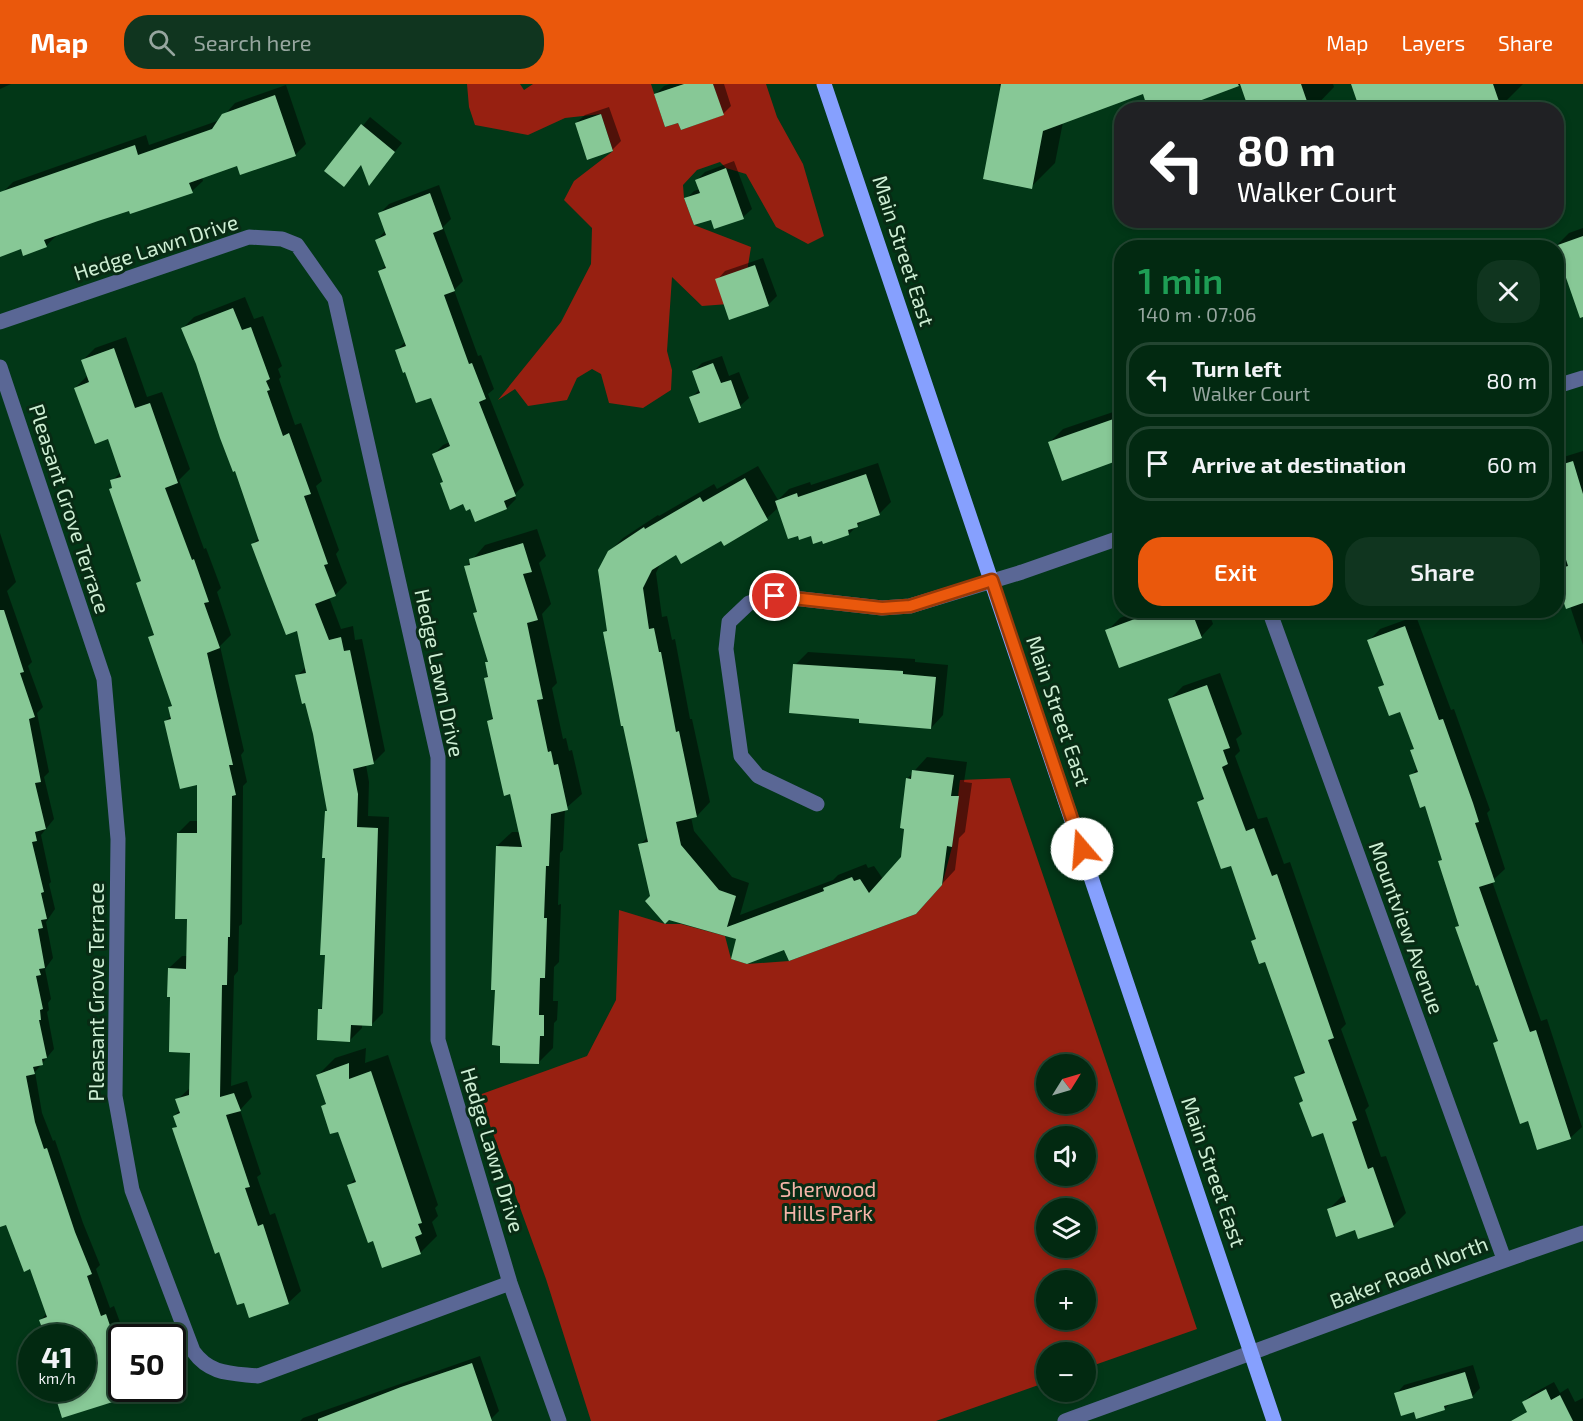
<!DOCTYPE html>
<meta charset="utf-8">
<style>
body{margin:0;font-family:"Exo 2",sans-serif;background:#10351f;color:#f1f3f6;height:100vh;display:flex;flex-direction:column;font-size:22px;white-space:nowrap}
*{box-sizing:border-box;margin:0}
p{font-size:20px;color:#96a69f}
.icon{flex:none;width:33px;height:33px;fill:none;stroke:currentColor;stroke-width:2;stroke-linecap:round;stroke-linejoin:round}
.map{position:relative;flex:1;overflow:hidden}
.drawer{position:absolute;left:1114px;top:156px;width:450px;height:378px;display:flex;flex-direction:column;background:#022911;border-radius:24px;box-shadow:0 3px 9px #0003,0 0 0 2px #234531}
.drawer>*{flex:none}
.banner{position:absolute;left:1114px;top:18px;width:450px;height:126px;border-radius:24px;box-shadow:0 3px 9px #0003,0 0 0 2px #234531;background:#202124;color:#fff;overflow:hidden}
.needle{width:39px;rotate:53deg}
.fabs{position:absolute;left:1036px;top:970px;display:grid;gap:12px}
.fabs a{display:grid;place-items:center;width:60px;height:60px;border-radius:50%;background:#022911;box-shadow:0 3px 9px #0003,0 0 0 2px #234531;font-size:30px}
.speed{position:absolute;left:18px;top:1240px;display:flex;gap:12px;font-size:30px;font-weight:700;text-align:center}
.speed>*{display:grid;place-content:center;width:78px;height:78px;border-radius:50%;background:#022911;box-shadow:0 3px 9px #0003,0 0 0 2px #234531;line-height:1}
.speed small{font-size:15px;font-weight:400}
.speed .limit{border:3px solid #111;border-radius:9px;background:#fff;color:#111}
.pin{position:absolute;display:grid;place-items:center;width:51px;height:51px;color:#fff;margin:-26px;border:3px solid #fff;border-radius:50%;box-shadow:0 2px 6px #0007}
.me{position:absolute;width:66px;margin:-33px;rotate:342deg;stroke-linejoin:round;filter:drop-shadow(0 0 4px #0008)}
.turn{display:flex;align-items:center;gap:21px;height:126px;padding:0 24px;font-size:27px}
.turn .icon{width:78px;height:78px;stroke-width:2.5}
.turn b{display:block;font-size:42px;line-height:51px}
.round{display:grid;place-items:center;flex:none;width:63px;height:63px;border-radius:24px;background:#10351f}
.summary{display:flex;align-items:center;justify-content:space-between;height:102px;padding:0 24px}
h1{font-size:36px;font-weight:600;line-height:45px;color:#1e9e55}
.action{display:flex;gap:12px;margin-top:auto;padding:12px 24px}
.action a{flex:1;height:69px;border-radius:24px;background:#ea580c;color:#fff;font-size:24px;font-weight:600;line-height:69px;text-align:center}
.action a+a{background:#10351f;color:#f1f3f6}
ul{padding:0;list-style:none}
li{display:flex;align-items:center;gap:18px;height:75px;margin:0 12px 9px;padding:0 12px;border:3px solid #234531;border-radius:24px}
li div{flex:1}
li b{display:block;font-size:22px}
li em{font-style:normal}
header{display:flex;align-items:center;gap:36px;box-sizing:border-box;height:84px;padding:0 30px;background:#ea580c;color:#fff}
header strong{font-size:28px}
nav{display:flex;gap:33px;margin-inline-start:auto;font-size:21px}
.search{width:420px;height:54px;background:#10351f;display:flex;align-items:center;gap:15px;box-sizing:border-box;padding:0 21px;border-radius:24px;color:#96a69f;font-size:22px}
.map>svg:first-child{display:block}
</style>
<header>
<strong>Map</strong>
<div class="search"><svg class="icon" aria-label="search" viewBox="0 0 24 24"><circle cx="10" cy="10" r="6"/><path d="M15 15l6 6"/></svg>Search here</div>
<nav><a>Map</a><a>Layers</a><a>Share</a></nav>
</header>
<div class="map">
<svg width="1583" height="1337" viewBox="0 0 1583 1337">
<rect width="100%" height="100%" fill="#023717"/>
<path fill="#972011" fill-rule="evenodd" d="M467 0H520L524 6 533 0H651L665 43 678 39 681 46 723 31 713 0H766L777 33 803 80 824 152 808 160 776 143 746 90 726 84 720 78 697 86 683 101 684 114 694 141 751 163 742 219 702 222 672 193 667 267 672 286 671 306 643 324 609 319 601 290 592 285 577 294 567 316 528 322 515 305 498 316 561 238 591 180 592 144 564 116 574 97 613 67 601 30 565 34 528 51 475 41 469 23Z
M1010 694 1197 1245 1086 1284V1269H1047V1298L936 1337H591L546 1195 479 1011 587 972 616 916 619 826 665 840H681L725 852 731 875 747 880 789 877 916 830 942 801 952 763 960 696ZM1047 981H1086V1020H1047ZM1047 1053H1086V1092H1047ZM1047 1125H1086V1164H1047ZM1047 1197H1086V1236H1047Z"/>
<path fill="#0007" d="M0 0H11L0 5Z
M670 0H724L731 22 723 30 656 10 664 2Z
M999 0H1241L1171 26 1143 8 1063 38 1055 79 1031 103Z
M1241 0H1333L1334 3 1312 26H1280Z
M1353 0H1523L1501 22Z
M286 1 306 60 295 71 238 80 202 93 203 97 192 107 130 125 57 151 46 162 22 163 0 171V121L2 109 13 98 146 51 149 61 220 36 235 19Z
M609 23 621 57 612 66 576 39 585 31Z
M370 33 402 59 369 99 362 80 344 101 326 87Z
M734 77 752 125 743 133 715 143 712 134 686 115 694 107 700 105 697 96 705 88Z
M439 101 451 135 443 143 463 197 454 206 478 272 481 271 494 305 488 310 524 401 514 411 516 415 507 424 475 436 471 424 441 400 445 396 434 370 443 361 450 358 432 312 396 267 405 258 380 187 386 181 377 156 386 146 380 129 389 120Z
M1583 144V205L1556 162 1569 149Z
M763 174 777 212 769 220 730 234 717 196 725 187Z
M245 213 254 235 263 232 282 282 278 285 281 293 279 295 295 341 301 339 322 397 316 402 339 466 336 470 347 499 335 511 329 513 341 545 353 542 355 556 362 555 385 667 373 679 366 681 369 698 368 732 389 733 383 929 371 941 362 940V944L350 956 320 925 324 922 326 870V728L329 725 306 617 297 592 306 583 298 545 253 460 260 453 197 280 182 245 194 233Z
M126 253 147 313 162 308 190 385 179 396 204 465 206 464 221 504 217 508 231 551 220 562 244 667 241 671 247 698 243 702 242 840 239 842 238 887 234 892 231 1002 247 997 252 1013 240 1026 261 1090 257 1093 270 1131 275 1129 301 1207 288 1219 174 1045 177 1042 174 1032 180 1026 177 1016 191 1003 192 967 172 912 169 884 182 872H188L189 834 178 749 190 737H199V699L166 637 171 632 169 624 173 620 150 553 155 549 138 500 142 495 112 397 121 388 109 353 75 304 88 291 83 276 95 264Z
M722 272 729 292 739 288 749 314 740 322 700 337 691 314 700 305 694 287 702 279Z
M1122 325V372L1050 358 1063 345Z
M1583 367V561L1570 522 1557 494V484L1567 475 1557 442V375Z
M878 379 891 418 879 430 863 436 849 450 823 455 812 450 779 423 767 434 724 460 722 455 676 468 661 478 656 489 662 533 667 532 672 556 675 555 690 635H692L710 718 697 732 691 733 694 747 732 793 749 799 740 831 833 796 838 791 866 780 868 784 874 782 883 795 902 774 907 695 927 673 967 678 964 698 972 699 965 748 959 754 955 786 929 814 785 864 738 854 652 813 640 761 648 753 605 548 609 545V468L623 454 658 431 659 432 714 400 717 405 758 382 778 416 789 405 810 398 811 401Z
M537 445 546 472 539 479 551 520 542 530 557 599 552 604 563 655 566 654 569 667 572 666 582 710 565 725 563 766 560 769 558 821 561 820 559 878 554 883 553 917H558L557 936 554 939 553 964 538 979 496 905 497 762 512 748H520L511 709 489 637 493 633 486 594 489 590 487 579 489 577 474 530 478 526 466 483 485 461Z
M0 449 16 498 7 507 32 578 28 582 43 623 37 629 49 688 44 693 54 735 41 751 51 798 49 800 55 825 46 838 53 874 45 885 51 915 48 919 49 926 47 928 54 965 35 988 42 1029 53 1057 55 1056 83 1139 100 1181 96 1185 110 1224 114 1222 124 1249 120 1253 122 1305 127 1306 118 1314 55 1305H82V1254H47L41 1236 47 1229 31 1184 7 1139 0 1135Z
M1141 526H1208L1213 540 1201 553 1107 547 1120 534Z
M1416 532 1451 626 1454 625 1490 726 1487 729 1505 785 1492 797 1541 937 1547 935 1582 1043 1570 1054 1529 1036 1495 959 1499 955 1457 844 1460 840 1440 778 1443 774 1426 720 1411 692 1418 684 1412 667 1415 664 1401 626 1380 604 1385 599 1369 557 1380 545Z
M808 568 915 575V578L948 581 943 631 931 644 861 634 795 581Z
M1220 589 1242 650 1236 655 1240 667 1235 672 1258 735 1267 733 1284 780 1290 778 1346 940 1341 945 1369 1022 1365 1026 1381 1073 1386 1072 1406 1129 1393 1142 1356 1144 1329 1125 1341 1113 1346 1111 1324 1047 1301 1019 1304 1016 1296 994 1305 984 1266 876 1253 857 1257 852 1232 780 1199 718 1204 712 1170 615 1183 602Z
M366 964 365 979 388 971 438 1121 435 1124 438 1132 432 1138 437 1152 420 1169 374 1155 349 1101 356 1094 339 1046 322 1023 327 1018 318 991 335 974Z
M480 1272 499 1327 491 1335 486 1337H300L303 1334Z
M1473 1281 1480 1304 1472 1313 1451 1319 1444 1325 1415 1326 1396 1310 1404 1301Z
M1554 1298 1560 1309 1568 1304 1575 1318 1583 1314V1337H1533L1524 1318 1532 1310Z"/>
<path fill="#87c896" d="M684 0H713L724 31 681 46 678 39 665 43 654 10Z
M1001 0H1238L1239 2 1175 26H1148L1143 10 1043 47 1032 105 983 95Z
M1240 0H1301L1310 26H1249Z
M1351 0H1493L1502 26H1360Z
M275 11 296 72 240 91 237 82 189 99 193 109 130 130 129 127 98 137 44 156 47 163 23 172 21 165 0 173V108L135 61 138 71 212 45 222 30Z
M601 30 613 67 587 76 575 39Z
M361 40 395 68 369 102 361 81 344 103 324 87Z
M726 84 744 135 714 145 711 136 694 141 684 114 700 109 695 96Z
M430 109 443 145 433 149 455 207 444 211 469 280 472 279 486 315 479 318 516 412 504 417 507 425 475 438 470 425 466 427 463 420 450 426 440 399 443 398 432 370 450 362 431 314 416 319 405 288 403 289 395 266 406 262 378 187 386 184 375 156 386 151 378 129Z
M1583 152V233L1580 234 1555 162Z
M755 181 769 222 729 236 715 195Z
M233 224 242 246 251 243 270 295 266 297 270 306 267 307 283 352 289 349 311 410 304 412 328 480 324 481 336 512 315 520 329 556 341 553 344 567 350 566 374 680 353 685 358 710 357 743 378 744 372 942 351 941 350 958 317 956 318 925H322L325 871H320L325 774H322L325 727H327L313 650 305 619 302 620 295 591 306 589 297 547 286 551 265 497 251 460 259 457 235 387 233 388 220 354 196 280 181 244Z
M114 264 135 324 150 319 178 399 165 404 192 476 194 475 209 518 204 519 220 564 207 569 233 681H229L236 711 232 712 230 853H228L227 901H222L220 1013 234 1009 241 1027 226 1031 250 1103 245 1104 258 1142 263 1140 289 1220 249 1234 244 1219 237 1221 219 1168 215 1170 172 1044 177 1043 173 1032 180 1029 175 1015 189 1011 190 969 169 968 170 913H167L168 884 186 885 187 835H175L177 749H197V701L180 705 164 637 171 635 168 623 172 622 148 553 154 551 136 499 141 497 109 405 112 404 110 396 121 393 108 355 95 360 74 304 89 298 81 276Z
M713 279 721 299 731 296 741 324 699 339 689 313 700 309 692 287Z
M1122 332V375L1062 397 1048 358Z
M1573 377 1583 410V519L1566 525 1557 499V485L1568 482 1557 447V382Z
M866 390 880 431 857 439 858 443 848 446 849 451 823 460 822 457 813 460 811 452 799 456 798 452 788 455 775 417 797 409 798 413Z
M745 394 768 436 724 462 721 457 681 480 676 471 652 486 643 504 649 545 654 544 659 568H661L676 648 679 647 697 733 676 738 681 761 719 806 736 812 727 843 824 807 823 804 852 793 854 797 860 795 869 809 901 773 904 745 900 744 906 694 911 695 912 686 954 691 951 712H959L952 763 947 762 942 801 916 830 789 877 784 866 747 880 731 875 736 855 669 836 665 840 645 817 650 812 638 760 648 758 623 642H621L603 548 607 547 598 486 608 467 644 443 645 445 700 413 703 418Z
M523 459 532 488 523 490 538 536 527 539 543 615 537 616 548 668 551 667 554 681 558 680 568 726 551 730 549 782H546L544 834H547L545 894H540L539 931H544V952H540L539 980 500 979V962L492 961 495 906H491L496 762 522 763 510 710 504 712 487 637 493 635 484 594 488 593 485 578H488L473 529 477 528 464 482 470 481 469 475Z
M0 526H4L24 588 20 589 35 633 29 635 41 698 35 699 46 745 35 748 37 757 32 758 44 808 41 809 47 835 41 836 43 844 38 845 45 884 39 885 41 891 36 892 43 925 40 926 41 936H39L47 974 42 975 43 981 33 983 35 990 26 992 35 1038 44 1065 47 1064 75 1148 92 1190 87 1192 101 1232 106 1230 116 1259 111 1260 121 1292 112 1295 119 1316 62 1334 53 1305H82V1254H46L39 1236 47 1233 30 1185 24 1188 6 1141 0 1143Z
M1159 526H1191L1202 554 1119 584 1105 546Z
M1405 542 1439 636 1443 635 1473 719 1479 738 1475 739 1495 798 1479 803 1530 948 1536 946 1571 1055 1537 1066 1528 1037 1520 1040 1493 959 1498 957 1478 901 1476 902 1455 843 1459 842 1438 777 1442 776 1425 722 1420 724 1409 691 1418 688 1410 666 1414 665 1400 628 1389 632 1378 603 1384 601 1367 556Z
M793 580 903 587V590L936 593 931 645 859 639V635L789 629Z
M1207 601 1230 664 1223 666 1228 680 1222 683 1246 747 1254 744 1272 792 1277 790 1334 954 1328 956 1357 1036 1352 1038 1368 1085 1373 1083 1394 1143 1358 1155 1355 1146 1336 1153 1327 1125 1346 1118 1323 1049 1312 1053 1299 1019 1303 1017 1294 993 1305 989 1265 878 1259 880 1251 857 1256 855 1231 782 1221 785 1197 718 1204 715 1168 615Z
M349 979V995L371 987 422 1139 418 1140 422 1150 415 1153 421 1170 382 1184 373 1157 368 1159 347 1101 356 1098 338 1048 330 1050 321 1022 326 1020 316 991Z
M472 1279 492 1337H318V1335L401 1303Z
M1465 1288 1473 1314 1444 1322 1445 1326 1416 1335 1414 1328 1401 1332 1394 1309Z
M1546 1305 1551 1316 1560 1311 1573 1337H1511L1527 1328 1522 1318Z"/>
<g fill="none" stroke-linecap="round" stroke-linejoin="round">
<path stroke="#5a6795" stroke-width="15" d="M0 238 249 153 282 155 297 161 335 215 438 673V956L510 1199 559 1337
M0 283 104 595 118 755 115 1012 132 1106 193 1267C210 1291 231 1289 258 1292L510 1199
M1557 302 1583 294
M1269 526 1504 1175
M817 720 758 692 741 672 726 565 729 538 749 519 775 512 882 524 910 522 1022 488 1122 453
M1065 1337C1238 1275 1409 1208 1583 1149"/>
<path stroke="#86a0fe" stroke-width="15" d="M824 0 1274 1337"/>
</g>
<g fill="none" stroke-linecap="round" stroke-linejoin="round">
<g stroke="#983908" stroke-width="15">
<path id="route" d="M775 512 882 524 910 522 992 496 1082 765"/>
</g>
<use href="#route" stroke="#ea580c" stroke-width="10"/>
</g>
<g text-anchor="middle" stroke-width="6" stroke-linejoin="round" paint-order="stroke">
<g font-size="21" fill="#cdeed3" stroke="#082b14">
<text transform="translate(156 164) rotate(-18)" y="7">Hedge Lawn Drive</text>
<text transform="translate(903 167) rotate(72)" y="7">Main Street East</text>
<text transform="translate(69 425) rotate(72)" y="7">Pleasant Grove Terrace</text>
<text transform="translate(439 589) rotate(78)" y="7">Hedge Lawn Drive</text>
<text transform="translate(1058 627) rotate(71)" y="7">Main Street East</text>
<text transform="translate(1406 844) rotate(70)" y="7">Mountview Avenue</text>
<text transform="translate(97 908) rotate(-90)" y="7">Pleasant Grove Terrace</text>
<text transform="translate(492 1066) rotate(73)" y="7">Hedge Lawn Drive</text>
<text transform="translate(1213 1088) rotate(71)" y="7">Main Street East</text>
<text transform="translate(1409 1189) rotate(-21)" y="7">Baker Road North</text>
</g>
<g font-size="21" fill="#f5b4a8" stroke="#082b14">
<text x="828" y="1113">Sherwood<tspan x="828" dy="24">Hills Park</tspan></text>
</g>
</g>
</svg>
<div class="fabs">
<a><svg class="needle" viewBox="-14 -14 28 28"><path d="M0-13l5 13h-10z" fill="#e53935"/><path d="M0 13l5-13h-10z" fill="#96a69f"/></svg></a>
<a><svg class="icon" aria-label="sound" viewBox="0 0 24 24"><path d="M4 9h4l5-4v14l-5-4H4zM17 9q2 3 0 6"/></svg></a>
<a><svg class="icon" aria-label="layers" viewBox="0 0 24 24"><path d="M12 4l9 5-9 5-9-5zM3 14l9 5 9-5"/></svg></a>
<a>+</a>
<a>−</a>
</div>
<div class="speed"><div>41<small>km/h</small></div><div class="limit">50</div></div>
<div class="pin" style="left:775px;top:512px;background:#d93025"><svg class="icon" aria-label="arrive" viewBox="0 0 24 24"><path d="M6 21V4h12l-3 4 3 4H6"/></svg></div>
<svg class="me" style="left:1082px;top:765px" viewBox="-20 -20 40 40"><circle r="19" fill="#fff"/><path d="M0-13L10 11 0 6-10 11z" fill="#ea580c"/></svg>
<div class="banner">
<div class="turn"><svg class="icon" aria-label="left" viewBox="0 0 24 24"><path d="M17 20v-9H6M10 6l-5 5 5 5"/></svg><div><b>80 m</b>Walker Court</div></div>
</div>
<section class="drawer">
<div class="summary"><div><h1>1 min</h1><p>140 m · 07:06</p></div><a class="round"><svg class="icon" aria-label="close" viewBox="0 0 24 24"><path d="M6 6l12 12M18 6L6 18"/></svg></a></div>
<ul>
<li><svg class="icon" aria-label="left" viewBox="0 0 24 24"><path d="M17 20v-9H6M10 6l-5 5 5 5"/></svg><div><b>Turn left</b><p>Walker Court</p></div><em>80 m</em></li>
<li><svg class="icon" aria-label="arrive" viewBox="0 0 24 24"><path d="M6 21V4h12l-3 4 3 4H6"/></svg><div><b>Arrive at destination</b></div><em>60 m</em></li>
</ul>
<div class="action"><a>Exit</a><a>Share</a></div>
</section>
</div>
